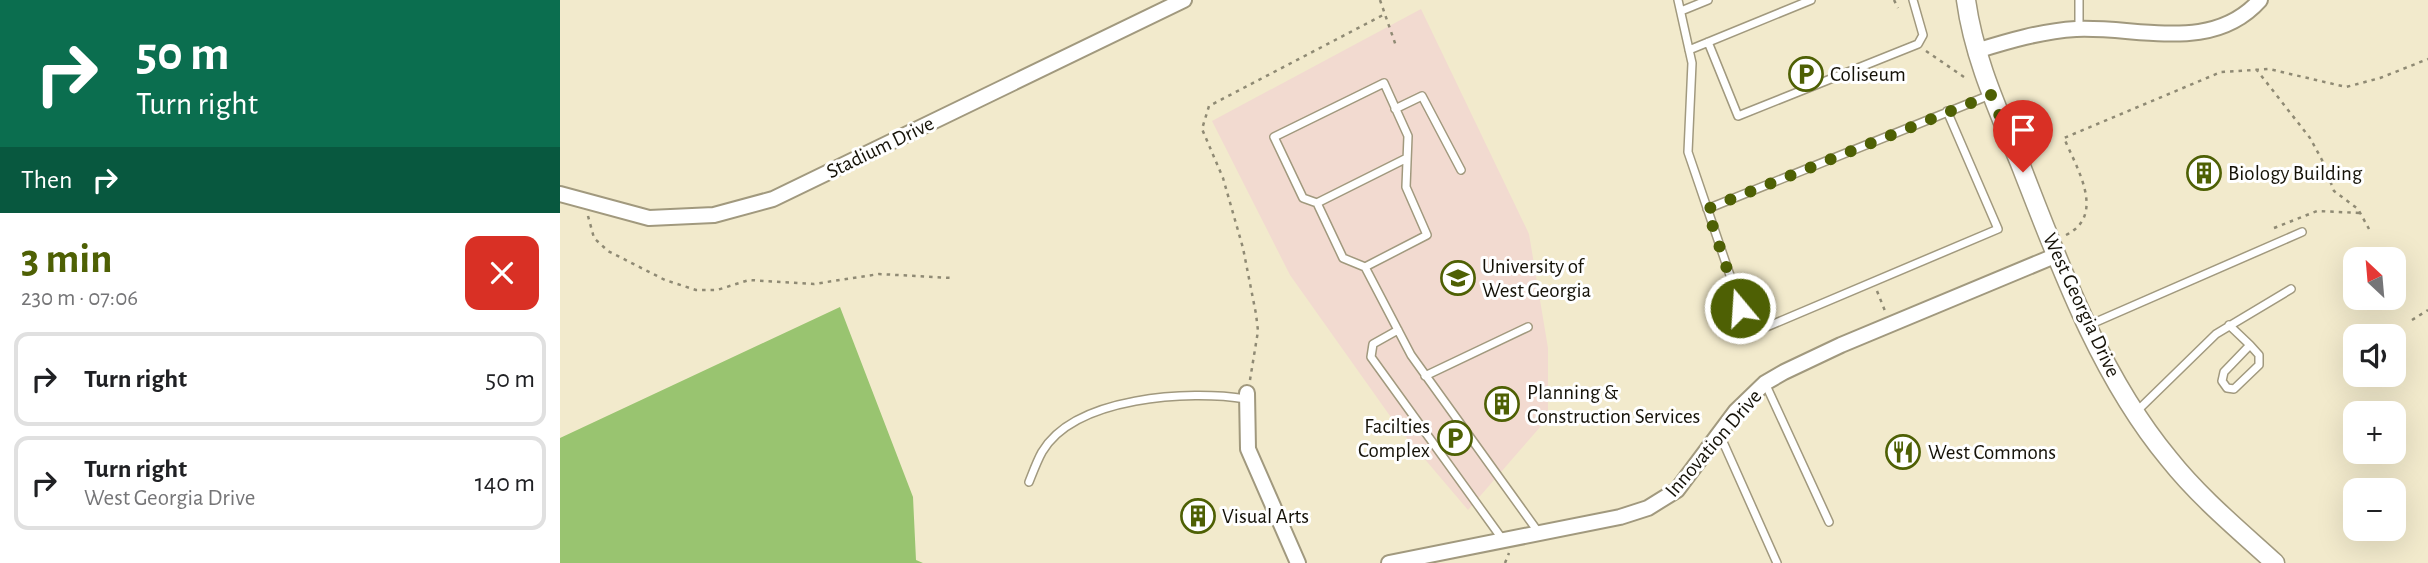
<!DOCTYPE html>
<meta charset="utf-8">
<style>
body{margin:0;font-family:"Alegreya Sans",sans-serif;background:#f6f6f6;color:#202124;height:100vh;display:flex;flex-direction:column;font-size:26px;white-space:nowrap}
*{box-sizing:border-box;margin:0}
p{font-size:23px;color:#757577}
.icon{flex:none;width:38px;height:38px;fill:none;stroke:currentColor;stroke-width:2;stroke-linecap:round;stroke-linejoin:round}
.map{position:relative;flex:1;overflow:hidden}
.sheet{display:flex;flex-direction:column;background:#fff;width:560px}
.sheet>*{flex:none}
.hud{background:#0b6e4f;color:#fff;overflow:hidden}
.needle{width:46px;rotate:334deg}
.fabs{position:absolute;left:1783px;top:247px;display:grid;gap:14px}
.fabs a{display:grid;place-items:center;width:63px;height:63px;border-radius:14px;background:#fff;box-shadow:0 7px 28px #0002;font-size:35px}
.pin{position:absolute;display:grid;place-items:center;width:60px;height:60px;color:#fff;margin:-72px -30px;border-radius:50% 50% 50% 0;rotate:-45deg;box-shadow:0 0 7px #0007}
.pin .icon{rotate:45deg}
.me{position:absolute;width:77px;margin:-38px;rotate:342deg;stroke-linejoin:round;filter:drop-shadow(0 0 5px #0008)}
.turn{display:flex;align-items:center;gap:24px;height:147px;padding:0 21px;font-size:32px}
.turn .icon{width:91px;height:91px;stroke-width:2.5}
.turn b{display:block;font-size:49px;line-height:60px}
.then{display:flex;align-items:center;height:66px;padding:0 21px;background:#0003;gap:14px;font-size:26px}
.round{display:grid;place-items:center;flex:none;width:74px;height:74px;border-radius:14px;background:#f6f6f6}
.head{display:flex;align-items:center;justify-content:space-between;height:119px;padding:0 21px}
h1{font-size:42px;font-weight:600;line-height:52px;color:#4e6004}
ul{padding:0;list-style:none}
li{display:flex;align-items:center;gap:21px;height:94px;margin:0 14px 10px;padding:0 7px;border:4px solid #e0e0e0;border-radius:14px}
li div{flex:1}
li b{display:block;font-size:26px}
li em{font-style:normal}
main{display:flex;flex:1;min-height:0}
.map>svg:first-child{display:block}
</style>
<main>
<section class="sheet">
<div class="hud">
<div class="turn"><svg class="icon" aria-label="right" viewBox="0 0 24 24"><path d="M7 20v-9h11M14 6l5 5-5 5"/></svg><div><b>50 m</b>Turn right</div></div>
<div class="then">Then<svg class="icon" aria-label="right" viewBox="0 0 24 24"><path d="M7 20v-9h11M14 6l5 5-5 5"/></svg></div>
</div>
<div class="head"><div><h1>3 min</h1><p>230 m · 07:06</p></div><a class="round" style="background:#d93025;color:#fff"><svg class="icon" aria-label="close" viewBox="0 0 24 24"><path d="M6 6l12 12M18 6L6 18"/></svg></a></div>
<ul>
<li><svg class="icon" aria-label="right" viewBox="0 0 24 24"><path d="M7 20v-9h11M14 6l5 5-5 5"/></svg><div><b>Turn right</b></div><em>50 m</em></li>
<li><svg class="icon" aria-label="right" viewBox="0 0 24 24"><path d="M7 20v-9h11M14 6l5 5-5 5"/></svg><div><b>Turn right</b><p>West Georgia Drive</p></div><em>140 m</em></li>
</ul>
</section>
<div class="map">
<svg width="1868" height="563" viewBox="0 0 1868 563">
<rect width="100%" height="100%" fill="#f2eacc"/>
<path fill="#f2dad0" d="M861 9 969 234 988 348V418L908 510 840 430 730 275 652 121Z"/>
<path fill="#99c470" d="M280 307 353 497 356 560 363 563H0V438Z"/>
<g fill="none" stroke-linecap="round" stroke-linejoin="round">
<g stroke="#a1997e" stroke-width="10">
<path id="service" d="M1118 0 1132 63 1128 152 1190 334 1438 229 1387 111
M1121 11 1148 0
M1519 29V0
M1148 42 1178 116 1358 44 1363 35 1353 0
M1129 50 1251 0
M835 109 862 96 901 170
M757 203 847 158
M1147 209 1430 95
M805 267 867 235 846 187 848 136 824 83 714 137 743 198 757 203 783 258 805 267 851 355 979 533
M1529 325 1742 232
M1669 325 1690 345 1664 372 1662 381 1667 388 1674 389 1699 365V355L1690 345
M838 330 813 344 811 357 943 540
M865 376 968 327
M1205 383 1269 522
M1576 412 1656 334 1731 289
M1159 433 1217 563
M469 482C473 472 477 461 482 452 515 396 630 390 686 399"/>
</g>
<g stroke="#a1997e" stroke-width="18">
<path id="minor" d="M1416 51C1448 41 1482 31 1516 29 1578 26 1652 54 1700 0
M0 194 89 218 154 215 213 199 624 0
M687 393 688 449 738 563
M829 563 1060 517 1088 508 1117 490 1176 411 1205 383 1224 372 1281 345 1497 255"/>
</g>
<g stroke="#a1997e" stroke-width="21">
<path id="tertiary" d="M1406 0C1414 59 1439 112 1461 166 1500 266 1540 376 1609 459 1640 498 1679 530 1715 563"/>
</g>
<path stroke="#8f8a74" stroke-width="2.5" stroke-dasharray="3.5 5" stroke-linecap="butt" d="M820 0 836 46
M1334 0 1338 8
M1366 51 1404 77
M1696 69 1750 138 1762 160 1774 191 1798 209 1809 229
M28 216 34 238 48 251 105 280 136 290H157L189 280 254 284 319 274 392 278
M1714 228 1757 211 1801 213
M1506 235C1547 215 1516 167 1504 138L1661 72 1709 69 1786 87 1820 78 1868 59
M1317 291 1325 311
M1852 320 1868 310
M690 380 698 331 696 314 683 248 663 178 642 129 649 106 823 15
M945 563 949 553"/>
<use href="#service" stroke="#fff" stroke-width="7"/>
<use href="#minor" stroke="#fff" stroke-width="14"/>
<use href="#tertiary" stroke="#fff" stroke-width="18"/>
</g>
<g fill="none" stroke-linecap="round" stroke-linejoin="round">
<path stroke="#4e6004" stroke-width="12" stroke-dasharray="0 21.6" d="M1180 308 1147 209 1431 95 1463 172"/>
</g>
<defs>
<g id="parking-ring" transform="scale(1.75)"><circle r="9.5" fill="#fff" stroke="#4e6004" stroke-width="1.5"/><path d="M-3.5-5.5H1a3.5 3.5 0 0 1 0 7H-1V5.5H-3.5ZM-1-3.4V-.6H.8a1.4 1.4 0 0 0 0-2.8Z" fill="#4e6004"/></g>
<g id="building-ring" transform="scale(1.75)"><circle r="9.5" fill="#fff" stroke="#4e6004" stroke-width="1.5"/><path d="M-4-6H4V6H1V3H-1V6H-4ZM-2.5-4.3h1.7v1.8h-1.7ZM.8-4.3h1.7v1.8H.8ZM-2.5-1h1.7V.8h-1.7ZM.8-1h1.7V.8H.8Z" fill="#4e6004"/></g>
<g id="university-ring" transform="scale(1.75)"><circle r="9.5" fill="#fff" stroke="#4e6004" stroke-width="1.5"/><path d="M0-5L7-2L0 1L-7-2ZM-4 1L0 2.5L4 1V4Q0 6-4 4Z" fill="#4e6004"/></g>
<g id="restaurant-ring" transform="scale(1.75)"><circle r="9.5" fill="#fff" stroke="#4e6004" stroke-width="1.5"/><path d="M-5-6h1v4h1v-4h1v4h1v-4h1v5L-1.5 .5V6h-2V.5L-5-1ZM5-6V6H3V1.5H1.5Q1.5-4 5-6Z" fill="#4e6004"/></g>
</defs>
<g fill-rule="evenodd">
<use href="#parking-ring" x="1246" y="74"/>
<use href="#building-ring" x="1644" y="173"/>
<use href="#university-ring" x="898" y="278"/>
<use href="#building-ring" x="942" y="404"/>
<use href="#parking-ring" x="895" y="438"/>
<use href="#restaurant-ring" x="1343" y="452"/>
<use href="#building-ring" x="638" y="516"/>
</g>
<g text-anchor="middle" stroke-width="6" stroke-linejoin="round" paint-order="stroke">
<g font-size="21" fill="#151208" stroke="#fff" text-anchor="start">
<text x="1270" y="81">Coliseum</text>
<text x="1668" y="180">Biology Building</text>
<text x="922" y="273">University of<tspan x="922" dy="24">West Georgia</tspan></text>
<text x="967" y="399">Planning &amp;<tspan x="967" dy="24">Construction Services</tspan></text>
<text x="870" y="433" text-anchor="end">Facilties<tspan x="870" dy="24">Complex</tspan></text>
<text x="1368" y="459">West Commons</text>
<text x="662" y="523">Visual Arts</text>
</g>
<g font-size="21" fill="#151208" stroke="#fff">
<text transform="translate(320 147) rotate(-26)" y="7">Stadium Drive</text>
<text transform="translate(1522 305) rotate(65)" y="7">West Georgia Drive</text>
<text transform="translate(1153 443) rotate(-49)" y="7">Innovation Drive</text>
</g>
</g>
</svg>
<div class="fabs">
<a><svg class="needle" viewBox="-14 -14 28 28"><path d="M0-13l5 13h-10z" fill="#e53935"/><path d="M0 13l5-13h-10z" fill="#757577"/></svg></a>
<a><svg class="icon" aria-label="sound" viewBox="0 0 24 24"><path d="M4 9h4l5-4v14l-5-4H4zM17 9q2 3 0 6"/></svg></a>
<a>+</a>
<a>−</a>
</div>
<div class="pin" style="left:1463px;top:172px;background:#d93025"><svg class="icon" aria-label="arrive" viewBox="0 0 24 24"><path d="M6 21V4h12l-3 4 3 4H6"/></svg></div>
<svg class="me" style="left:1180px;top:308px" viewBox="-20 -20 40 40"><circle r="17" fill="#4e6004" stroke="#fff" stroke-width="3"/><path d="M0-11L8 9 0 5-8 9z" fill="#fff"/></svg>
</div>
</main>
